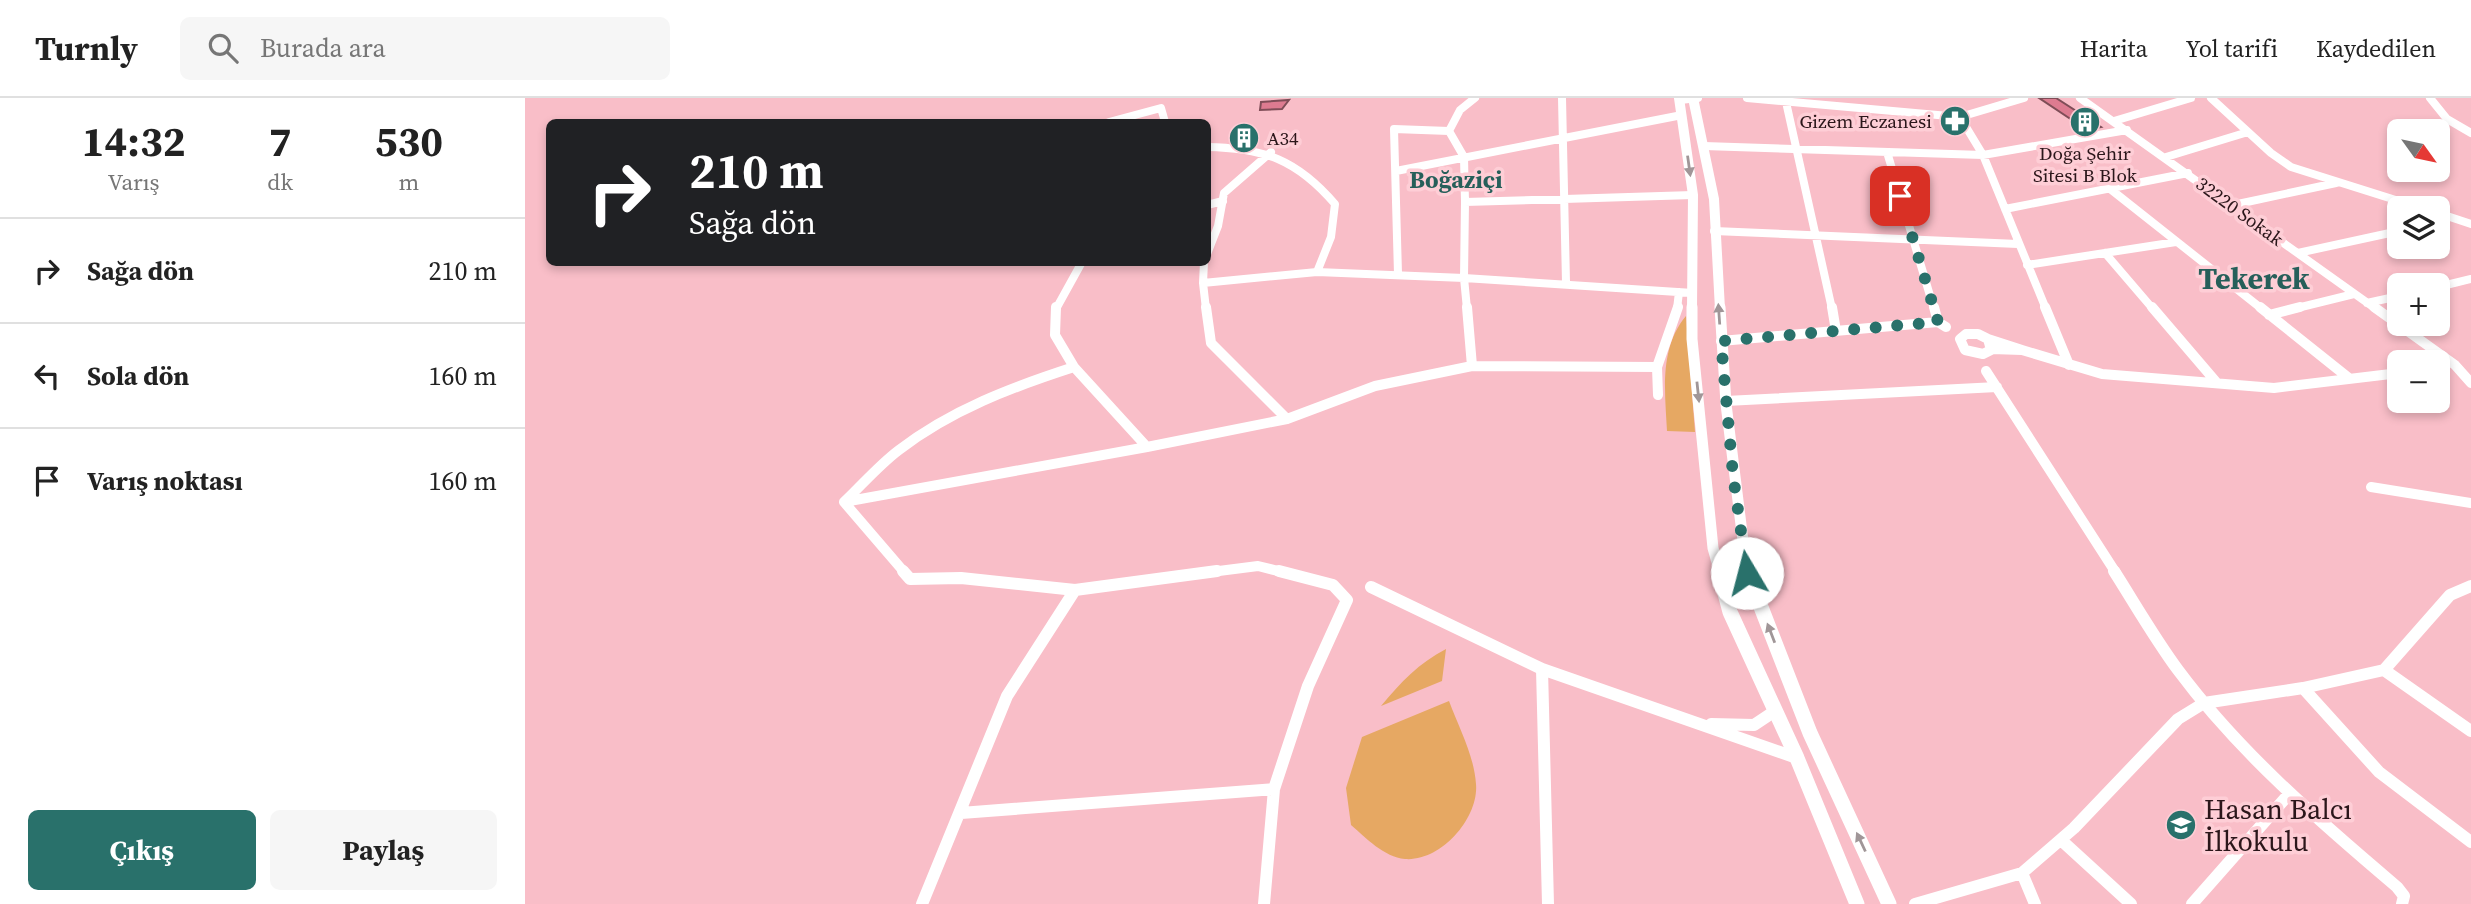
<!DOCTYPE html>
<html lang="tr">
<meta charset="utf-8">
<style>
body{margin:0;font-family:"Source Serif 4",serif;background:#f6f6f6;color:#222;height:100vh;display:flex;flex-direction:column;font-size:26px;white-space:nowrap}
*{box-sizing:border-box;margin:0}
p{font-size:23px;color:#767676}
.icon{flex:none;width:38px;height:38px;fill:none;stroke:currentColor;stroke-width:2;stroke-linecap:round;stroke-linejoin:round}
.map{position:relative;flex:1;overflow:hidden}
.details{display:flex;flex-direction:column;background:#fff;width:525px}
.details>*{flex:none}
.guide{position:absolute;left:21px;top:21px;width:665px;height:147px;border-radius:10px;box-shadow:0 4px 10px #0003;background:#202124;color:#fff;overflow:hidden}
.needle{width:46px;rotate:123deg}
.tools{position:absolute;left:1862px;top:21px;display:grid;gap:14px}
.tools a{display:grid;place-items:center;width:63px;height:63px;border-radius:10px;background:#fff;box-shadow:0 4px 10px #0003;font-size:35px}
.pin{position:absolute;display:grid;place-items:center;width:60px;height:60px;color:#fff;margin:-30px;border-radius:14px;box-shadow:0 4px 10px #0006}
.me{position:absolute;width:77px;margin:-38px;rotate:352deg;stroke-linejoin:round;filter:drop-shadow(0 0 5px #0008)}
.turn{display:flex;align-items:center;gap:24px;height:147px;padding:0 28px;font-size:32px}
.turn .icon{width:91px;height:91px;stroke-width:2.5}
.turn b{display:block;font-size:49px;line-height:60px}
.eta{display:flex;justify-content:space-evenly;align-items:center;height:119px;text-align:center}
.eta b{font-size:42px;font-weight:700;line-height:49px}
.primary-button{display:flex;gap:14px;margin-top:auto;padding:14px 28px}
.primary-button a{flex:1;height:80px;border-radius:10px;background:#29716b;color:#fff;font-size:28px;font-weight:700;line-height:80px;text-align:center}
.primary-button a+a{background:#f6f6f6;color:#222}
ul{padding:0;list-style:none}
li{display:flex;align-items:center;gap:21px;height:105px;padding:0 28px;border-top:2px solid #e0e0e0}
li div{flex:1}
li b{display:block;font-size:26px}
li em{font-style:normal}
header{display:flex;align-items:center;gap:42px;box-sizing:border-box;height:98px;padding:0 35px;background:#fff;border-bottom:2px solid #e0e0e0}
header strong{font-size:33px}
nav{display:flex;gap:38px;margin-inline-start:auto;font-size:24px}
.search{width:490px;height:63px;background:#f6f6f6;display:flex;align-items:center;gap:18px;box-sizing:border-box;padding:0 24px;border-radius:10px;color:#767676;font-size:26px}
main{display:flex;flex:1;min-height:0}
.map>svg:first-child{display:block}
</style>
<header>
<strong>Turnly</strong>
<div class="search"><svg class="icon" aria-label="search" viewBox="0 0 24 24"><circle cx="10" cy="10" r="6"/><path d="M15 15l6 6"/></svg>Burada ara</div>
<nav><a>Harita</a><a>Yol tarifi</a><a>Kaydedilen</a></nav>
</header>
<main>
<section class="details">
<div class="eta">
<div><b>14:32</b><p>Varış</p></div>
<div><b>7</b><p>dk</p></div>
<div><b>530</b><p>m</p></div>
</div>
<ul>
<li><svg class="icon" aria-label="right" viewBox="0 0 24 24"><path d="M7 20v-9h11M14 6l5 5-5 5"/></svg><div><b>Sağa dön</b></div><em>210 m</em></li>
<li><svg class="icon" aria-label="left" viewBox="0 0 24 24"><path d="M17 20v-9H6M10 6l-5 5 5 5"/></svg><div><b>Sola dön</b></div><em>160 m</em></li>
<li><svg class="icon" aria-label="arrive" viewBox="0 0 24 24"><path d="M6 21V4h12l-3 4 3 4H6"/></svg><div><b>Varış noktası</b></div><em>160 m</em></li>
</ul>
<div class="primary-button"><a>Çıkış</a><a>Paylaş</a></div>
</section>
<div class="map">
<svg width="1946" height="806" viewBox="0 0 1946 806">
<rect width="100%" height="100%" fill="#f9bec8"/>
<path fill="#e6a863" d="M1161 218 1170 334 1142 333C1140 294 1134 250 1161 218Z
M921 551 917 583 856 608C876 584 894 565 921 551Z
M924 603C934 630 949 657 951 686 954 720 916 764 880 761 859 759 841 740 826 727L821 690 837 639Z"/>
<path fill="#dd7b90" stroke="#7f4d57" stroke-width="2" d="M1514 0H1531L1576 29 1562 32Z
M764 2 757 11 735 12 736 4Z"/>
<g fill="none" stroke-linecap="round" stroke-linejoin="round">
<path stroke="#fff" stroke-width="8" d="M1037 0 1041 185
M1222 0 1435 19 1499 0
M1555 0 1851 211
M1686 0 1746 55 1766 69 1896 110
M1905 0 1922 21 1946 35
M1155 2 1173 0
M1261 4 1307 211
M1435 19 1458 57 1521 211
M1589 23 1666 0
M584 24 636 10 640 24
M924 33 935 12 950 0
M1179 48 1458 57 1602 32
M682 49C740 50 772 62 810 106L806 139 792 174 939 180 940 104 1168 97
M1362 54 1409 211
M1641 59 1723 34
M871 73 1157 17
M1584 90 1737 211
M682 107 698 103
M1708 107 1811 85
M1480 111 1663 75
M1913 115 1946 126
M1189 133 1493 146
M1580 155 1628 211
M1773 155 1874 133
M682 156 693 128 699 95 746 54
M1502 167 1651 144
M873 176 869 31 924 33 939 59 940 104
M678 185 679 164
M1913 189 1946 181
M1842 205 1874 198
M531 211 557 164
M681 211 678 185 792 174
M942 211 939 180 1168 195
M1152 211 1154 194
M1768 211 1829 196"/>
<path stroke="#fff" stroke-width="10" d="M531 209 530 237 549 269 622 349 762 321 850 288 947 268 1132 269
M681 209 686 245 762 321
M942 209 947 268
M1307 209 1311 233
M1409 209 1413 224
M1520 209 1544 267
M1627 209 1692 285
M1735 209 1825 281
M1849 209 1930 267 1946 285
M1744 217 1775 209
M1441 236H1453L1463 241 1466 252 1458 256 1440 252 1435 241Z
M1463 241 1497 252 1467 251
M1196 243 1413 224 1421 229
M1497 252 1577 276 1749 290 1874 275
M1461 273 1591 475
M1133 297 1132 269 1153 209
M1201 303 1472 289
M1846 389 1946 405
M319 404 380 475
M319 404 622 349
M319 404C337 387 354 367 374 352 426 312 487 289 549 269
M678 475 733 468 761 475"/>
<path stroke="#fff" stroke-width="12" d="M378 473 385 481 436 480 550 492 692 473
M1589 473C1610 506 1630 541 1653 572 1714 654 1794 723 1872 789L1879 798 1877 806
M846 489 1017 571 1272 660
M1017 571 1023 806
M1859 572 1946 633
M1778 590 1854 674 1946 744
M1186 626 1229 627 1250 613
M436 715 749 691
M1536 742 1606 806
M1497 775 1510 806
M397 806 482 598 550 492
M739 806 749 691 783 588 822 502 808 487 754 473
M1390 806 1497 775 1549 730 1653 621 1679 605 1778 590 1859 572 1925 497 1946 488
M1667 806 1764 696"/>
<path stroke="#fff" stroke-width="10" d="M1154 0 1168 97 1167 211
M1168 0 1189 101 1195 211"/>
<path stroke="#fff" stroke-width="11" d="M1167 209V241L1188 450 1195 475
M1195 209 1201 306 1222 475"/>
<path stroke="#fff" stroke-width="15" d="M1194 473 1205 514 1272 660 1332 806
M1222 473 1285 635 1364 806"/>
</g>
<defs><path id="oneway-solid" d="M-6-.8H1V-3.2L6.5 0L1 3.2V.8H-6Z" transform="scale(1.75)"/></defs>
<g fill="#a09698">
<use href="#oneway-solid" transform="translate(1164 68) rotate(82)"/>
<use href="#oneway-solid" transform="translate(1194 216) rotate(-94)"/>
<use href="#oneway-solid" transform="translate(1173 294) rotate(84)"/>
<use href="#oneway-solid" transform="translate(1246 535) rotate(-111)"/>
<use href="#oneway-solid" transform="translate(1336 744) rotate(-115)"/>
</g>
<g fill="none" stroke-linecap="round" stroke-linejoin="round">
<path stroke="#29716b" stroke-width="12" stroke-dasharray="0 21.6" d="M1222 475 1208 377 1196 243 1413 224 1375 98"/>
</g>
<defs>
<g id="pharmacy-disc" transform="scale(1.575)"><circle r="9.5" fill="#29716b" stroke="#feced6"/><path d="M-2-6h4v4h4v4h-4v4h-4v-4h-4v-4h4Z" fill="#fff"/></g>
<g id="building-disc" transform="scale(1.575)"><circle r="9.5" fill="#29716b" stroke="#feced6"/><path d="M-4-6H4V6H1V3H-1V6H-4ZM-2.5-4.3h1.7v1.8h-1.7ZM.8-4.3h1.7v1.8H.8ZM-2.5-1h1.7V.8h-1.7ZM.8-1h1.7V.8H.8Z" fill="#fff"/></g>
<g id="school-disc" transform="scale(1.575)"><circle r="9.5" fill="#29716b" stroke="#feced6"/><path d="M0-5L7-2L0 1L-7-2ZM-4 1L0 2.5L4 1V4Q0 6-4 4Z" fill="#fff"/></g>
</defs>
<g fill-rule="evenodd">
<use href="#pharmacy-disc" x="1430" y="23"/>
<use href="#building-disc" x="1560" y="24"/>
<use href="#building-disc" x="719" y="40"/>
<use href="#school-disc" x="1656" y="727"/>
</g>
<g text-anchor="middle" stroke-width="7" stroke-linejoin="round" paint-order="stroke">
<g font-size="19" fill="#2b161a" stroke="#feced6" text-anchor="end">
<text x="1407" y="30">Gizem Eczanesi</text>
<text x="742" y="47" text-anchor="start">A34</text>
<text x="1560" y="62" text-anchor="middle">Doğa Şehir<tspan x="1560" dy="22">Sitesi B Blok</tspan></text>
</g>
<g font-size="19" fill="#2b161a" stroke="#feced6">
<text transform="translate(1715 113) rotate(36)" y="7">32220 Sokak</text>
</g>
<g font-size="24" font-weight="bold" fill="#265f5a" stroke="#feced6">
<text x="931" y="90">Boğaziçi</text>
</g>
<g font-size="28" fill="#2b161a" stroke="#feced6" text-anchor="start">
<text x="1679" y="721">Hasan Balcı<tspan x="1679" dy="32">İlkokulu</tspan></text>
</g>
<g font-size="30" font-weight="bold" fill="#265f5a" stroke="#feced6">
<text x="1729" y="191">Tekerek</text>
</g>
</g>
</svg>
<div class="tools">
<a><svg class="needle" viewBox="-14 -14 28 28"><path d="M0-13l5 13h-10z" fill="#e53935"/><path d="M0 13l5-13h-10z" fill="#767676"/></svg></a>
<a><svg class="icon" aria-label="layers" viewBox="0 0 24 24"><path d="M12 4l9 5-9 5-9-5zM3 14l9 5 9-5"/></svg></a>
<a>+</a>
<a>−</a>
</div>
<div class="pin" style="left:1375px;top:98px;background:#d93025"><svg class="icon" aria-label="arrive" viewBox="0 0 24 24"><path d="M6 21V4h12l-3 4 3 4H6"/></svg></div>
<svg class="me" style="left:1222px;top:475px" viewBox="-20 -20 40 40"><circle r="19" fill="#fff"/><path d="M0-13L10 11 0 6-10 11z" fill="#29716b"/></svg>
<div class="guide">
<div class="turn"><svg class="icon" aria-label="right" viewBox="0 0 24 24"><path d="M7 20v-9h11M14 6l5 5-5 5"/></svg><div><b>210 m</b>Sağa dön</div></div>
</div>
</div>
</main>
